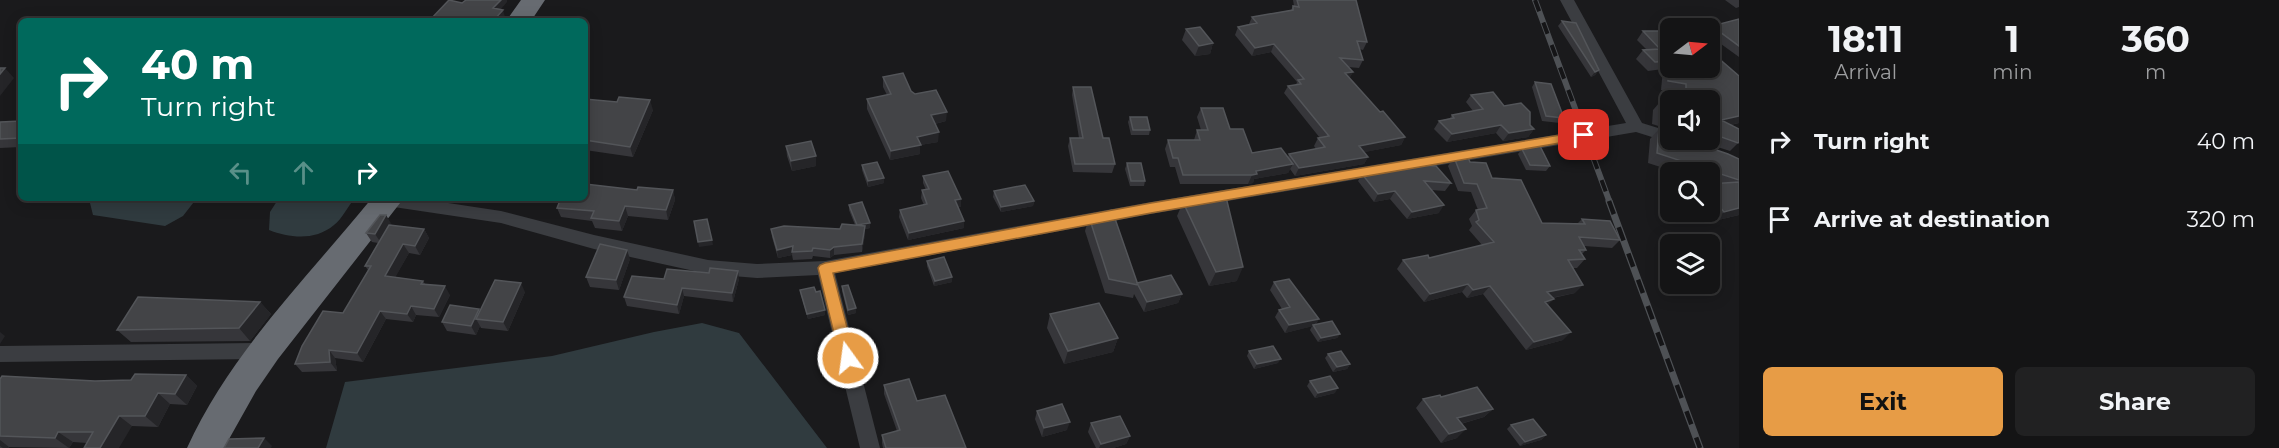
<!DOCTYPE html>
<style>
body{margin:0;font-family:Montserrat,sans-serif;background:#212122;color:#f1f3f6;height:100vh;display:flex;flex-direction:column;font-size:22px;white-space:nowrap}
*{box-sizing:border-box;margin:0}
p{font-size:20px;color:#9d9ea0}
.icon{flex:none;width:33px;height:33px;fill:none;stroke:currentColor;stroke-width:2;stroke-linecap:round;stroke-linejoin:round}
.map{position:relative;flex:1;overflow:hidden}
.panel{display:flex;flex-direction:column;background:#141415;width:540px}
.panel>*{flex:none}
.hud{position:absolute;left:18px;top:18px;width:570px;height:183px;border-radius:9px;box-shadow:0 3px 15px #0003,0 0 0 2px #333334;background:#00695c;color:#fff;overflow:hidden}
.needle{width:39px;rotate:74deg}
.controls{position:absolute;left:1660px;top:18px;display:grid;gap:12px}
.controls a{display:grid;place-items:center;width:60px;height:60px;border-radius:9px;background:#141415;box-shadow:0 3px 15px #0003,0 0 0 2px #333334;font-size:30px}
.pin{position:absolute;display:grid;place-items:center;width:51px;height:51px;color:#fff;margin:-26px;border-radius:12px;box-shadow:0 3px 9px #0006}
.me{position:absolute;width:66px;margin:-33px;rotate:346deg;stroke-linejoin:round;filter:drop-shadow(0 0 4px #0008)}
.turn{display:flex;align-items:center;gap:21px;height:126px;padding:0 24px;font-size:27px}
.turn .icon{width:78px;height:78px;stroke-width:2.5}
.turn b{display:block;font-size:42px;line-height:51px}
.lanes{display:flex;align-items:center;height:57px;padding:0 24px;background:#0003;justify-content:center;gap:30px;direction:ltr}
.lanes .off{opacity:.35}
.eta{display:flex;justify-content:space-evenly;align-items:center;height:102px;text-align:center}
.eta b{font-size:36px;font-weight:700;line-height:42px}
.primary-button{display:flex;gap:12px;margin-top:auto;padding:12px 24px}
.primary-button a{flex:1;height:69px;border-radius:9px;background:#e79c46;color:#111;font-size:24px;font-weight:700;line-height:69px;text-align:center}
.primary-button a+a{background:#212122;color:#f1f3f6}
ul{padding:0;list-style:none}
li{display:flex;align-items:center;gap:18px;height:78px;padding:0 24px}
li div{flex:1}
li b{display:block;font-size:22px}
li em{font-style:normal}
main{display:flex;flex:1;min-height:0}
.map>svg:first-child{display:block}
</style>
<main>
<div class="map">
<svg width="1739" height="448" viewBox="0 0 1739 448">
<rect width="100%" height="100%" fill="#1a1a1c"/>
<path fill="#303b3f" d="M94 198H197L183 216 165 226 93 215 90 203Z
M279 198H355C348 206 342 219 334 225 315 241 290 238 269 230L270 212Z
M702 323 739 333 827 448H326L345 382 552 356 654 332Z"/>
<g fill="none" stroke-linecap="round" stroke-linejoin="round">
<path fill="#3b3d41" fill-rule="evenodd" d="M1560 0H1574L1642 123 1671 132V140H1678L1676 142 1671 143 1636 132 1151 214 835 273 880 448H860L818 275 757 278 708 274 594 249 501 223 387 206 381 204 379 200 380 198H415L501 211 594 235 708 260 757 264 825 261 1151 202 1626 123Z
M264 343 270 345 273 351 270 357 264 359 0 362V346Z"/>
<path fill="#676b71" fill-rule="evenodd" d="M521 0H545L531 21H506Z
M372 198H404L278 359 256 391 224 448H187C230 353 307 278 372 198Z"/>
<g stroke="#4e5155" stroke-width="6">
<path id="rail-far1" d="M1535 0 1610 203"/>
</g>
<g stroke="#4e5155" stroke-width="7">
<path id="rail" d="M1609 201 1700 448"/>
</g>
<use href="#rail-far1" stroke="#151517" stroke-width="4" stroke-dasharray="12" stroke-linecap="butt"/>
<use href="#rail" stroke="#151517" stroke-width="4.5" stroke-dasharray="14" stroke-linecap="butt"/>
</g>
<path fill="#36363a" d="M1293 0H1356L1367 42 1363 50 1360 49 1363 60 1359 68 1348 67 1353 72 1349 78 1380 112 1405 137 1401 145 1364 152 1368 157 1364 164 1295 176 1290 169 1288 173 1254 179 1253 183 1248 184H1180L1175 167H1170L1165 149 1168 140H1194L1197 130H1201L1197 117 1201 108 1230 129 1252 153 1288 157 1289 154 1316 149 1314 146 1318 138H1320L1284 93 1288 86 1296 85 1297 82 1271 52 1252 56 1235 35 1238 27 1249 24 1252 17 1291 10 1293 6H1294Z
M1725 0H1739V7L1736 8Z
M1739 19V57L1710 36V29L1712 26Z
M1562 21 1599 70 1595 75 1591 77 1558 26Z
M1186 29 1213 43 1210 54 1195 56 1182 40Z
M1643 31 1739 76V123L1731 125 1739 142 1730 151 1696 140H1710V100H1671V130L1652 124 1653 110 1660 102V99L1667 91 1661 90 1663 69 1648 71 1636 59 1643 50H1647L1637 40Z
M883 77 911 91 946 121 935 124 938 142 920 145V154L890 160 867 109V99L887 95 883 87Z
M1535 82 1564 118 1560 123 1542 121 1532 87Z
M1073 87 1103 138 1115 164 1112 173 1073 172 1068 146 1070 138H1079L1072 95Z
M1471 95 1504 106 1530 125 1534 129 1528 137 1503 141 1496 133 1447 142 1434 129 1439 121 1450 118 1452 115 1473 111 1466 102Z
M585 99 653 110 633 157 585 150Z
M1130 117 1150 130 1149 135H1131L1128 122Z
M21 121V147L0 148V122Z
M1659 129 1739 159V215L1714 221 1706 212H1710V172H1676L1648 163 1650 139Z
M786 146 816 166 792 171 787 156Z
M1522 149 1550 166 1546 171 1526 170 1518 154Z
M1454 157 1470 162 1492 178 1542 223H1578L1582 219 1620 240 1612 248 1584 246 1586 250 1582 254 1585 259 1577 268H1573L1575 293 1553 298 1548 305 1563 340 1526 350 1483 294 1467 298 1462 292 1424 302 1397 269 1403 260 1429 258 1482 245 1469 230 1472 226 1469 219 1476 210H1478L1471 192 1458 191 1448 166Z
M1127 163 1145 181 1144 186H1130L1125 169Z
M862 165 884 183 868 187 862 170Z
M1362 174 1451 183 1445 191 1431 190 1439 213 1407 219 1390 199 1374 202 1358 181Z
M923 176 961 207H958L964 228 908 240 899 217 900 210 924 205 921 198 922 190H926L923 183Z
M637 190H673L675 200 668 220 628 216 622 231 595 228 592 221 561 217 557 208Z
M994 191 1034 201 1033 206 1001 212 993 197Z
M1183 202 1237 281 1209 286 1177 216Z
M849 205 870 228 865 229V234L862 252 834 255 830 258 813 256 812 259 793 260 792 255 778 258 772 237 771 229H840L855 225 849 210Z
M386 215 391 226 424 229 429 238 420 255 409 253 395 277 423 281 425 284 450 295 439 317 416 315 413 322 386 319 363 362 335 358 337 371 302 372 295 364 343 313 368 270 365 266 378 243 372 242 366 233Z
M1089 217 1137 283 1182 294 1178 303 1144 312 1134 294 1133 298 1105 293 1085 231Z
M630 259 619 290 590 287 586 277Z
M927 261 952 282 934 286 927 266Z
M664 279H739L733 302 684 296 679 314 627 306 624 297Z
M1274 282 1319 319 1315 325 1340 334 1337 338 1318 342 1310 330 1312 326 1285 333 1275 317 1279 310 1282 309 1270 290Z
M842 286 856 313 848 315 842 291Z
M800 290 816 292 825 310V315L808 319 801 295Z
M525 292 508 331 481 328 480 326 476 335 447 331 442 322 480 311Z
M260 302 271 314 250 341 131 342 117 330Z
M1050 314 1118 338 1113 352 1064 364 1047 328Z
M1249 351 1278 363 1254 369 1247 356Z
M1328 354 1350 364 1347 369 1333 372 1325 358Z
M186 375 197 386 187 405 170 404 158 427 132 426 87 443 73 442 69 448 9 447 8 448H0V379L95 381 131 380Z
M1310 381 1335 393 1315 398 1307 386Z
M884 385 917 401 966 448H883L882 443V435L897 431 884 394Z
M1441 397 1493 409 1484 417 1461 424 1457 438 1441 443 1416 408 1423 399Z
M1037 411 1067 430 1042 437 1035 419Z
M1091 423 1130 436 1126 444 1113 448H1096L1088 432Z
M1511 425 1546 435 1541 440 1520 446 1507 429Z"/>
<path fill="#252528" d="M501 0H507V2L496 15 493 8Z
M503 10 505 17 502 21H493Z
M1213 43 1210 54 1195 56 1199 46Z
M1274 44 1271 52 1252 56 1255 48Z
M5 68 14 78 0 96V74Z
M1599 70 1595 75 1591 77 1595 72Z
M1353 72 1349 79 1345 73Z
M650 100 653 110 633 157 630 147Z
M947 112 946 121 930 125 931 115Z
M1739 116V123L1713 128 1721 120Z
M1501 125 1496 133 1447 142 1452 134Z
M1534 129 1528 137 1503 141 1509 133Z
M939 132 938 142 920 145V154L890 160 891 151 917 137Z
M1405 137 1401 145 1355 154 1359 146Z
M816 156V166L792 171 791 161Z
M1368 157 1364 164 1295 176 1299 168Z
M1293 164 1288 173 1254 179 1253 183 1248 184 1252 175 1256 171Z
M884 178V183L868 187V181Z
M673 190 675 200 668 220 666 210Z
M1395 191 1390 199 1374 202 1378 194Z
M961 199V207L954 208 955 200Z
M1034 201 1033 206 1001 212V207Z
M1444 205 1439 213 1407 219 1412 212Z
M625 206 628 216 622 231 619 221Z
M1739 208V215L1714 221 1724 212Z
M386 215 392 225 381 243 375 234Z
M964 221V228L908 240 909 233Z
M870 223V228L865 229V234L862 252V244L857 225Z
M424 229 429 238 420 255 415 246Z
M712 240 713 245 699 247 698 242Z
M403 244 409 253 391 285 385 276Z
M793 246 792 255 778 258 777 250Z
M834 247V255L830 258V250Z
M627 250 630 259 619 290 616 280Z
M1243 267 1237 281 1209 286 1216 272Z
M738 271 739 279 733 302 732 293Z
M952 277V282L934 286 935 281Z
M521 283 525 292 508 331 503 322Z
M1468 284 1462 292 1424 302 1430 294Z
M1583 285 1575 293 1540 300 1547 292Z
M445 286 450 295 439 317 434 309Z
M1490 286 1483 294 1467 298 1473 290Z
M682 288 684 296 679 314 677 305Z
M1182 294 1178 303 1144 312 1147 302Z
M1554 299 1546 307 1545 302Z
M260 302 271 314 250 341 239 328Z
M411 306 416 315 413 322 407 314Z
M856 308V313L848 315V310Z
M479 309 484 318 476 319 480 326 476 335 471 326Z
M825 310V315L808 319 807 314Z
M380 311 386 319 363 362 357 353Z
M1319 319 1314 326 1285 333 1289 325Z
M0 332 5 336 0 344Z
M1571 332 1563 340 1526 350 1534 342Z
M1340 334 1337 338 1318 342 1321 338Z
M1118 338 1113 352 1064 364 1068 351Z
M329 350 335 358 337 371 330 362Z
M1281 359 1278 363 1254 369 1257 364Z
M1350 364 1347 369 1333 372 1337 367Z
M186 375 197 386 187 405 175 394Z
M1338 388 1335 393 1315 398 1318 393Z
M158 393 170 404 158 427 145 416Z
M1493 409 1484 417 1449 427 1457 418Z
M119 416 132 426 119 448H100Z
M1070 422 1067 430 1042 437 1044 428Z
M1466 429 1457 438 1441 443 1449 434Z
M58 432 73 442 69 448 55 438Z
M1546 435 1541 440 1520 446 1525 442Z
M1130 436 1126 444 1113 448H1099L1101 444Z
M264 438 272 446 271 448H258Z
M0 440 9 447 8 448H3L0 446Z"/>
<path fill="#434447" stroke="#535559" stroke-width="1.5" d="M449 0 462 3 466 0H501L493 8 503 10 493 21 480 19 478 21H456L449 20 448 21H429Z
M1297 0H1356L1367 42 1357 41 1363 60 1340 58 1353 72 1345 73 1380 112 1383 111 1405 137 1359 146 1368 157 1299 168 1289 154 1325 147 1318 138 1329 136 1288 86 1301 84 1298 80 1304 79 1274 44 1255 48 1238 27 1257 23 1252 17 1293 10V6L1299 7Z
M1739 19V46L1712 26Z
M1562 21 1576 23 1599 70 1595 72Z
M1200 27 1213 43 1199 46 1186 29Z
M1643 31H1671V68H1710V51L1739 76V116L1721 120 1739 129V142L1738 143 1710 133V100H1671V119L1659 115 1660 102 1666 103 1667 90 1686 89V84L1668 81 1670 61 1655 62 1643 50 1660 49Z
M0 68H5L0 74Z
M903 73 911 91 915 94 936 90 947 112 931 115 939 132 917 137 921 145 891 151 867 99 891 94 883 77Z
M1535 82 1551 84 1564 118 1546 116Z
M1073 87H1091L1103 138H1109L1115 164H1075L1070 138H1083Z
M1493 92 1504 106 1521 103 1530 112V125L1534 129 1509 133 1501 125 1452 134 1439 121 1454 118 1452 115 1483 109 1471 95Z
M619 97 650 100 630 147 585 140V99L617 102Z
M1201 108H1223L1230 129H1243L1252 153 1281 148 1293 164 1256 171 1257 174 1252 175H1183L1178 158H1173L1168 140H1200L1197 130H1208Z
M1130 117H1147L1150 130H1133Z
M21 121V138L0 139V122Z
M1659 129 1671 134V140H1687L1728 154 1739 159V180L1657 153Z
M811 141 816 156 791 161 786 146Z
M1540 146 1550 166 1530 165 1522 149Z
M1467 155 1470 162 1486 163 1492 178 1521 180 1542 223 1585 224 1582 219 1610 221 1620 240 1579 237 1586 250H1579L1585 259 1568 260 1583 285 1547 292 1554 299 1545 302 1571 332 1534 342 1490 286 1473 290 1468 284 1430 294 1403 260 1428 255 1429 258 1494 242 1476 222 1479 220 1476 210 1487 208 1477 184 1464 183 1454 157Z
M877 162 884 178 868 181 862 165Z
M1127 163H1141L1145 181H1131Z
M1419 165 1436 166 1451 183 1424 181 1444 205 1412 212 1395 191 1378 194 1362 174Z
M948 171 961 199 955 200 964 221 909 233 900 210 927 204 922 190 929 189 923 176Z
M1739 182V208L1724 212 1710 195V184Z
M585 184 637 190 638 187 673 190 666 210 625 206 619 221 591 218 594 211 557 208 561 198H585Z
M1025 185 1034 201 1001 207 994 191Z
M1226 197 1243 267 1216 272 1183 202Z
M862 202 870 223 857 225 849 205Z
M1112 210 1138 285 1109 279 1089 217Z
M380 215H386L375 234 366 233Z
M707 219 712 240 698 242 694 221Z
M842 224 865 226 862 244 834 247 830 250 813 248 812 251 792 252 793 246 777 250 771 229 784 226 840 229Z
M389 225 424 229 415 246 403 244 385 276 423 281 421 284 445 286 434 309 411 306 407 314 380 311 357 353 329 350 330 362 295 364 302 346 323 311 343 313 371 266H365Z
M600 244 627 250 616 280 586 277Z
M944 257 952 277 935 281 927 261Z
M710 268 738 271 732 293 682 288 677 305 624 297 632 276 664 279 667 269 709 273Z
M1171 275 1182 294 1147 302 1137 283Z
M1289 279 1319 319 1289 325 1279 310 1290 307 1274 282Z
M495 280 521 283 503 322 476 319Z
M848 285 856 308 848 310 842 286Z
M814 287 816 292 820 291 825 310 807 314 800 290Z
M138 297 260 302 239 328 117 330Z
M1099 303 1118 338 1068 351 1050 314Z
M450 305 479 309 471 326 442 322Z
M1332 321 1340 334 1321 338 1313 325Z
M1273 346 1281 359 1257 364 1249 351Z
M1341 351 1350 364 1337 367 1328 354Z
M135 374 186 375 175 394 158 393 145 416H119L100 448H84L93 432H58L55 438 0 436V379L2 376 95 381 131 380Z
M1330 376 1338 388 1318 393 1310 381Z
M909 379 917 401 945 395 966 448H886L882 435 900 430 884 385Z
M1477 387 1493 409 1457 418 1466 429 1449 434 1423 399 1440 395 1441 397Z
M1062 404 1070 422 1044 428 1037 411Z
M1120 416 1130 436 1101 444 1091 423Z
M1533 419 1546 435 1525 442 1511 425Z
M264 438 258 448H224L229 439Z"/>
<path fill="#e79c46" stroke="#96652e" stroke-width="1.5" d="M1584 131 1590 135 1589 138 1151 213 833 273 855 358 853 363 848 365 842 363 840 358 818 268 820 265 825 263 1151 203Z"/>
</svg>
<div class="controls">
<a><svg class="needle" viewBox="-14 -14 28 28"><path d="M0-13l5 13h-10z" fill="#e53935"/><path d="M0 13l5-13h-10z" fill="#9d9ea0"/></svg></a>
<a><svg class="icon" aria-label="sound" viewBox="0 0 24 24"><path d="M4 9h4l5-4v14l-5-4H4zM17 9q2 3 0 6"/></svg></a>
<a><svg class="icon" aria-label="search" viewBox="0 0 24 24"><circle cx="10" cy="10" r="6"/><path d="M15 15l6 6"/></svg></a>
<a><svg class="icon" aria-label="layers" viewBox="0 0 24 24"><path d="M12 4l9 5-9 5-9-5zM3 14l9 5 9-5"/></svg></a>
</div>
<div class="pin" style="left:1584px;top:135px;background:#d93025"><svg class="icon" aria-label="arrive" viewBox="0 0 24 24"><path d="M6 21V4h12l-3 4 3 4H6"/></svg></div>
<svg class="me" style="left:848px;top:358px" viewBox="-20 -20 40 40"><circle r="17" fill="#e79c46" stroke="#fff" stroke-width="3"/><path d="M0-11L8 9 0 5-8 9z" fill="#fff"/></svg>
<div class="hud">
<div class="turn"><svg class="icon" aria-label="right" viewBox="0 0 24 24"><path d="M7 20v-9h11M14 6l5 5-5 5"/></svg><div><b>40 m</b>Turn right</div></div>
<div class="lanes"><svg class="icon off" aria-label="left" viewBox="0 0 24 24"><path d="M17 20v-9H6M10 6l-5 5 5 5"/></svg><svg class="icon off" aria-label="ahead" viewBox="0 0 24 24"><path d="M12 20V5M6 11l6-6 6 6"/></svg><svg class="icon" aria-label="right" viewBox="0 0 24 24"><path d="M7 20v-9h11M14 6l5 5-5 5"/></svg></div>
</div>
</div>
<section class="panel">
<div class="eta">
<div><b>18:11</b><p>Arrival</p></div>
<div><b>1</b><p>min</p></div>
<div><b>360</b><p>m</p></div>
</div>
<ul>
<li><svg class="icon" aria-label="right" viewBox="0 0 24 24"><path d="M7 20v-9h11M14 6l5 5-5 5"/></svg><div><b>Turn right</b></div><em>40 m</em></li>
<li><svg class="icon" aria-label="arrive" viewBox="0 0 24 24"><path d="M6 21V4h12l-3 4 3 4H6"/></svg><div><b>Arrive at destination</b></div><em>320 m</em></li>
</ul>
<div class="primary-button"><a>Exit</a><a>Share</a></div>
</section>
</main>
